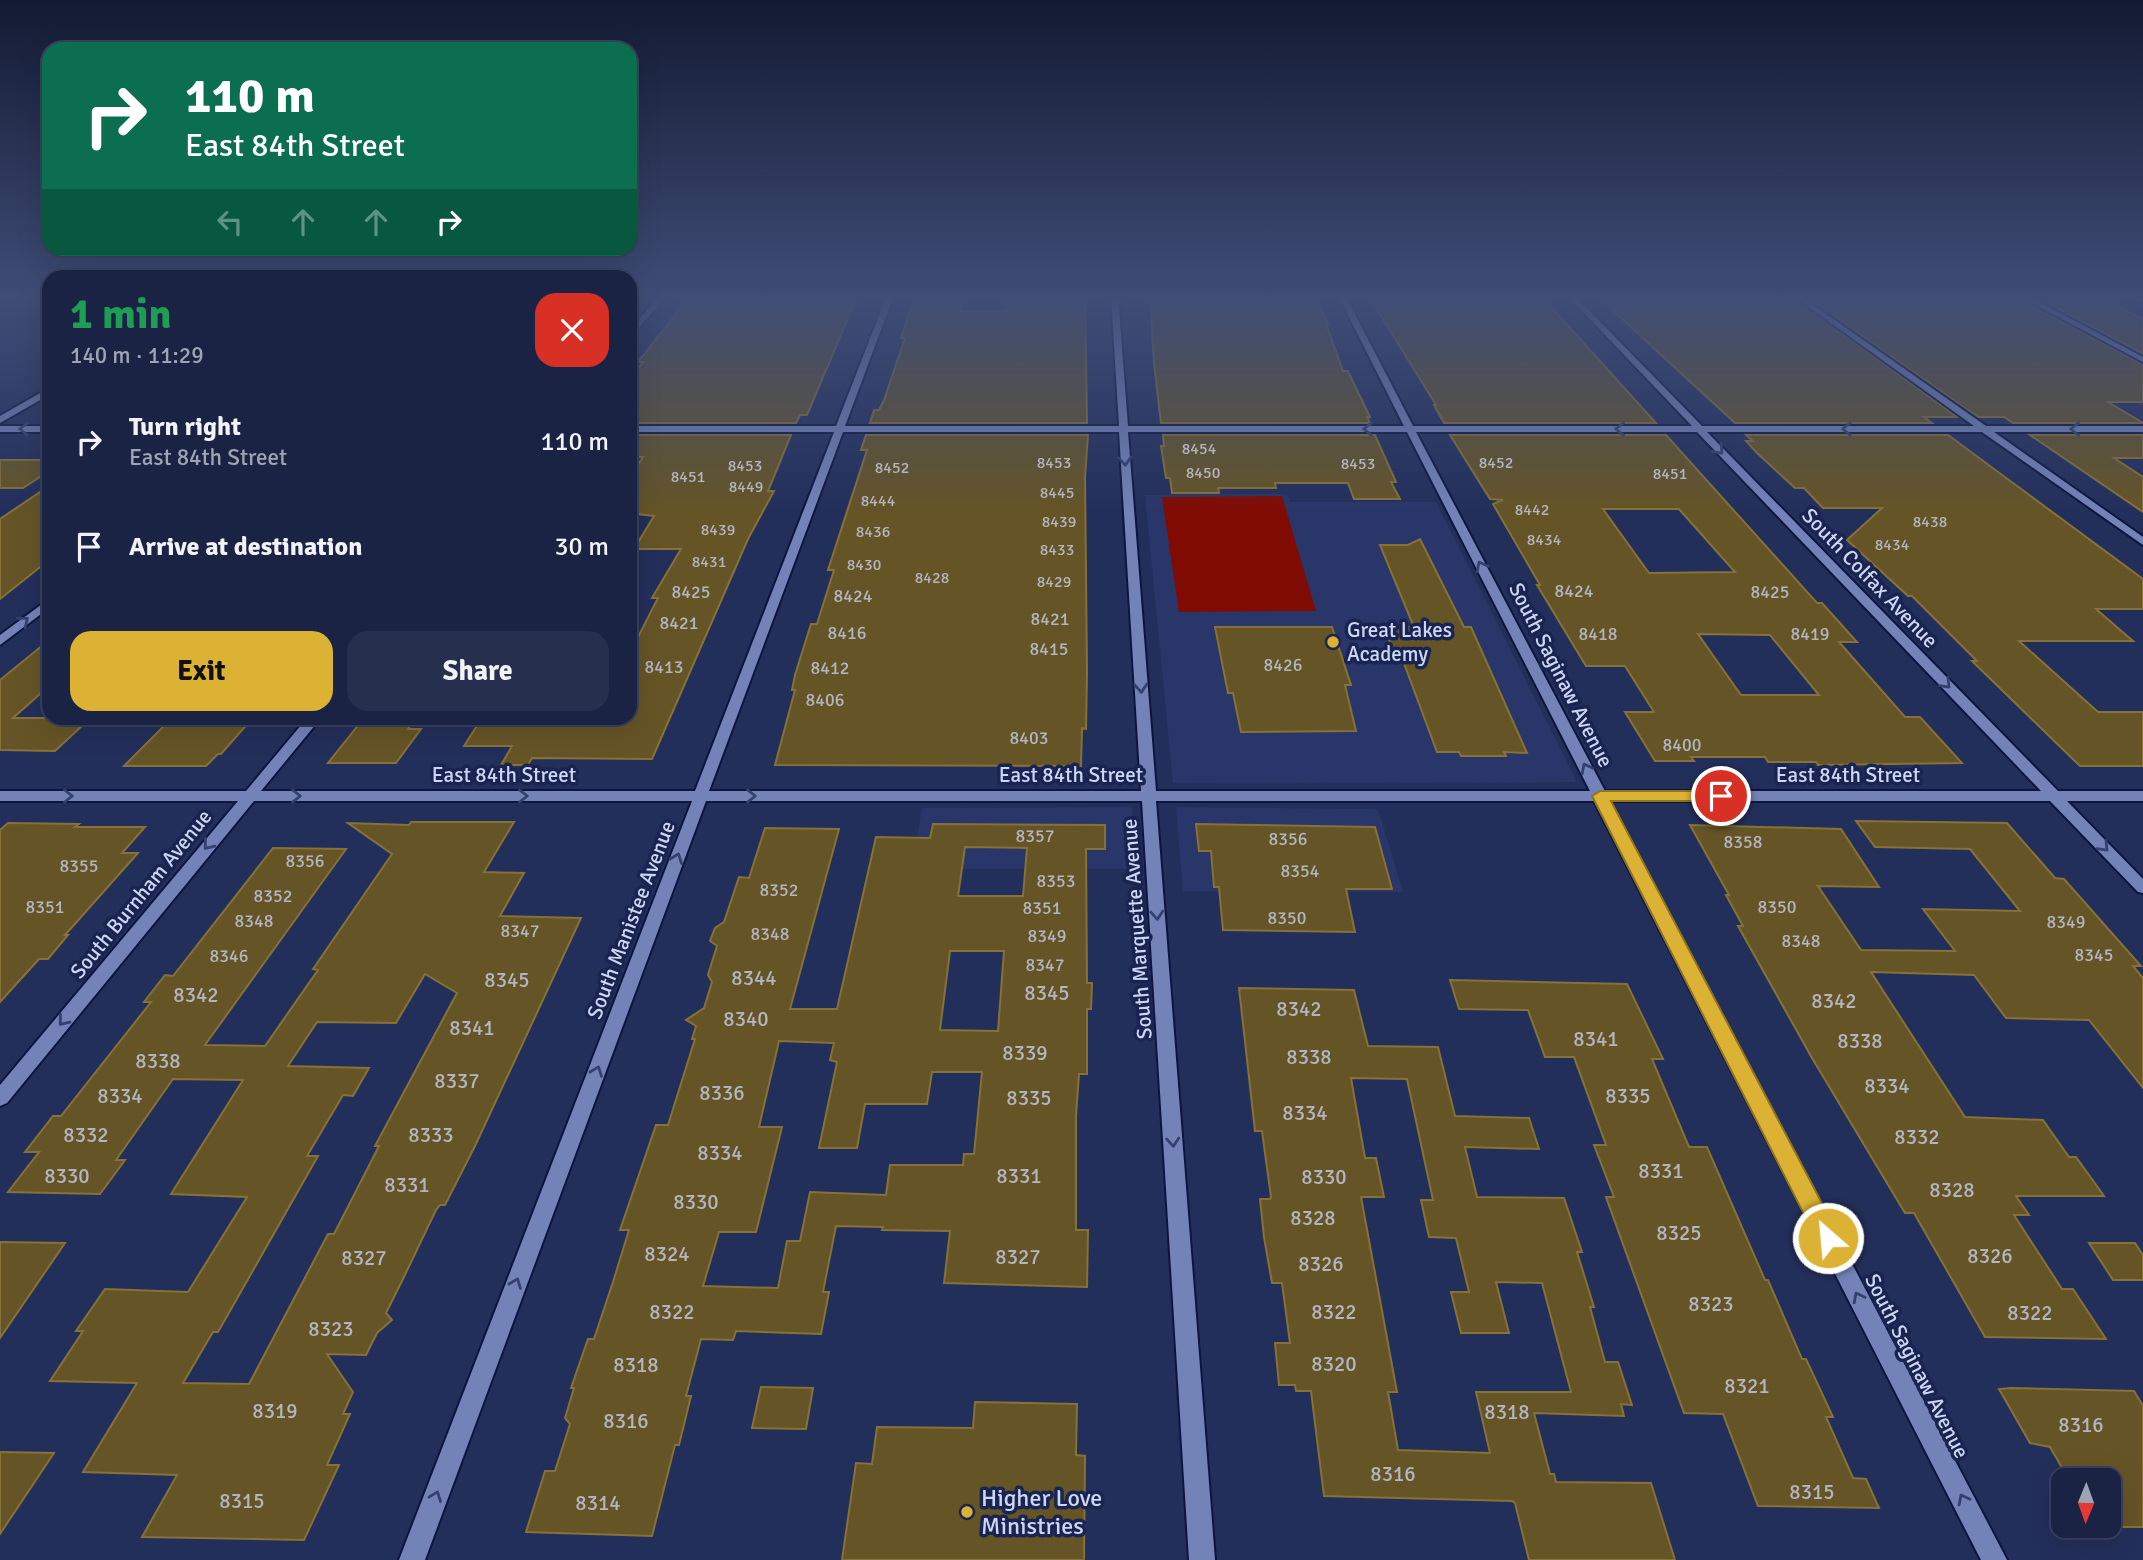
<!DOCTYPE html>
<meta charset="utf-8">
<style>
body{margin:0;font-family:Signika,sans-serif;background:#272f4f;color:#f1f3f6;height:100vh;display:flex;flex-direction:column;font-size:26px;white-space:nowrap}
*{box-sizing:border-box;margin:0}
p{font-size:23px;color:#9fa4b2}
.icon{flex:none;width:38px;height:38px;fill:none;stroke:currentColor;stroke-width:2;stroke-linecap:round;stroke-linejoin:round}
.map{position:relative;flex:1;overflow:hidden}
.panel{position:absolute;left:42px;top:270px;width:595px;height:455px;display:flex;flex-direction:column;background:#1a2344;border-radius:21px;box-shadow:0 7px 28px #0002,0 0 0 2px #38405d}
.panel>*{flex:none}
.banner{position:absolute;left:42px;top:42px;width:595px;height:214px;border-radius:21px;box-shadow:0 7px 28px #0002,0 0 0 2px #38405d;background:#0b6e4f;color:#fff;overflow:hidden}
.needle{width:46px;rotate:181deg}
.fabs{position:absolute;left:2051px;top:1468px;display:grid;gap:14px}
.fabs a{display:grid;place-items:center;width:70px;height:70px;border-radius:14px;background:#1a2344;box-shadow:0 7px 28px #0002,0 0 0 2px #38405d;font-size:35px}
.pin{position:absolute;display:grid;place-items:center;width:60px;height:60px;color:#fff;margin:-30px;border:4px solid #fff;border-radius:50%;box-shadow:0 2px 7px #0007}
.me{position:absolute;width:77px;margin:-38px;rotate:333deg;stroke-linejoin:round;filter:drop-shadow(0 0 5px #0008)}
.turn{display:flex;align-items:center;gap:24px;height:147px;padding:0 28px;font-size:32px}
.turn .icon{width:91px;height:91px;stroke-width:2.5}
.turn b{display:block;font-size:49px;line-height:60px}
.lanes{display:flex;align-items:center;height:66px;padding:0 28px;background:#0003;justify-content:center;gap:35px;direction:ltr}
.lanes .off{opacity:.35}
.round{display:grid;place-items:center;flex:none;width:74px;height:74px;border-radius:21px;background:#272f4f}
.head{display:flex;align-items:center;justify-content:space-between;height:119px;padding:0 28px}
h1{font-size:42px;font-weight:700;line-height:52px;color:#1e9e55}
.button{display:flex;gap:14px;margin-top:auto;padding:14px 28px}
.button a{flex:1;height:80px;border-radius:21px;background:#dbb233;color:#111;font-size:28px;font-weight:700;line-height:80px;text-align:center}
.button a+a{background:#272f4f;color:#f1f3f6}
ul{padding:0;list-style:none}
li{display:flex;align-items:center;gap:21px;height:105px;padding:0 28px}
li div{flex:1}
li b{display:block;font-size:26px}
li em{font-style:normal}
.map>svg:first-child{display:block}
</style>
<div class="map">
<svg width="2143" height="1560" viewBox="0 0 2143 1560">
<rect width="100%" height="100%" fill="#232f5b"/>
<path fill="#283669" d="M1287 494 1290 502H1436L1577 782 1173 783 1145 495Z
M1132 807 1134 869H912L922 808Z
M1176 807 1378 809 1403 892 1183 891Z"/>
<path fill="#800b03" d="M1282 496 1316 611 1179 612 1162 497Z"/>
<path fill="#655426" stroke="#867138" stroke-width="2" fill-rule="evenodd" d="M691 295H858L807 415H800L796 423H630V380L643 362H638Z
M921 295H962L960 311H1005L1007 296 1085 297 1087 423H870L874 410H879L884 400 905 338H901L913 301H920Z
M1150 295H1314L1328 324H1326L1343 371H1348L1355 386 1370 417H1367L1370 423H1161L1154 363Z
M1368 295 1543 298 1656 423H1444L1434 405H1436Z
M1596 295H1790L1957 417H1924L1932 423H1735Z
M1803 295 2017 298 2143 364V402H2108L2143 423H2013L2004 417H1978Z
M2037 298H2101L2143 319V354Z
M630 435H791L768 491H774L748 539 652 759 532 758 528 765H501L512 746H464L482 718H630V643H635L658 598H652L681 549H634L654 516 630 513V477L643 457H630Z
M866 435H1088L1085 477 1087 672 1086 729 1082 728 1081 766 775 765 795 690H792L795 675 811 624H817L834 570H828L867 450H861Z
M1163 435H1375L1396 482H1391L1400 499H1354L1348 483H1275L1276 488H1218L1219 493H1172L1170 478H1166L1161 446H1164Z
M1450 435H1666L1817 603H1822L1857 642H1839L1905 717H1920L1962 763 1818 765 1816 762H1768L1765 757H1691L1694 761H1655L1625 712H1654L1625 666H1586L1537 585H1540L1493 504 1503 500 1490 499ZM1603 509H1679L1735 572 1649 573ZM1698 634 1770 635 1819 695H1741Z
M1746 435H1948L2143 579V609H2096L2133 641H2019L2098 712H2143V766H2080L1972 661H1977L1912 596H1908L1847 540 1882 508H1823L1804 488H1795L1757 453 1746 441H1753Z
M2030 435H2143V458H2114L2143 477V512Z
M0 460H49V471L23 488H0Z
M49 486V560L0 599V519Z
M1420 539 1464 627H1471L1527 753 1504 752 1506 756H1461L1459 752H1437L1402 658H1396L1384 627H1414L1380 545H1408Z
M1215 627H1332L1351 685H1345L1356 731 1241 732 1233 693H1228Z
M49 640V686L13 718H86L79 724H84L55 751 0 750V680Z
M364 718H416L408 729H421L396 763H328Z
M181 720 250 721 221 754H218L206 766H124L166 724H177Z
M1856 821 2007 823 2055 878 2064 879 2141 966H2133L2143 978V1088L2089 1020 2006 1018 1974 975 1871 972 1965 1117 2043 1120 2069 1157H2076L2104 1196H2016L2029 1215H2014L2062 1289H2073L2106 1339 1985 1337 1914 1213H1905L1812 1058 1738 926H1743L1726 895H1729L1690 825 1841 829 1879 887 1818 886 1861 950 1955 951 1923 909 2020 911 1970 849 1875 847Z
M411 822H514L484 872 524 873 500 916 581 918 475 1146 445 1205H440L436 1210 402 1281 386 1313 392 1320 377 1333 366 1355 327 1354 353 1392 343 1414H350L327 1465H339L304 1540 142 1537 177 1475 83 1472 137 1383 50 1381 83 1331H76L105 1289 188 1292 247 1197 171 1194 243 1080 173 1079 116 1160H125L100 1194 8 1192 39 1152H25L53 1116H61L151 1002H144L165 975 173 976 273 848 346 849 205 1045 265 1046 318 970 313 969 392 854 348 823 409 825ZM425 974 457 993 375 1146H379L334 1234H328L249 1384 183 1383 213 1332H218L318 1156H307L343 1095 353 1096 369 1068 288 1066 317 1022 396 1023Z
M8 823 79 824 75 827H145L122 853H138L65 935H68L48 959H39L0 1002V830Z
M933 824 1105 825V849H1086L1087 983H1092L1091 1009H1087V1074H1079L1076 1116V1230H1088L1087 1287 944 1283 950 1231 882 1230 883 1227 836 1226 823 1292H829L821 1334 736 1331 733 1340 701 1339 686 1396H691L679 1445H675L652 1536 526 1532 545 1471H555L570 1424 565 1418 574 1388H571L588 1339H594L613 1282 629 1230H620L656 1125H668L695 1039H692L696 1026 686 1020 704 1008 712 982 708 975 717 946 710 941 715 928 724 922 739 877 749 878 765 828 839 829 790 1009H837L876 837 930 838ZM965 847 1027 848 1023 896H958ZM950 951H1004L998 1031 940 1030ZM779 1041 834 1043 830 1060 837 1062 819 1148H857L865 1104H927L932 1072H982L974 1154H964L963 1165H890L886 1195 810 1192 800 1241H787L778 1288 703 1286 719 1232H756L782 1127H759Z
M1196 824 1375 827 1392 889H1346L1355 932 1223 930 1219 887H1214L1211 851H1199Z
M1450 980 1627 984 1663 1059H1652L1689 1147H1707L1765 1280H1768L1802 1359H1806L1833 1417H1826L1853 1478 1866 1479 1879 1508 1758 1506 1723 1414 1684 1413 1606 1197H1614L1594 1145H1606L1574 1057H1545L1528 1010 1459 1009Z
M1239 988 1354 990 1368 1046 1438 1047 1455 1116 1529 1118 1539 1149 1465 1147 1477 1197 1564 1198 1582 1252H1577L1594 1307H1590L1605 1362H1618L1632 1405 1621 1404 1624 1416 1534 1413 1550 1474H1554L1556 1482 1651 1483 1675 1560H1529L1515 1503 1512 1501 1324 1496 1311 1391H1296L1295 1385H1279L1275 1343H1290L1282 1283H1272L1264 1237 1260 1199H1270L1271 1197 1262 1131H1255ZM1351 1078 1407 1079 1433 1200H1421L1429 1237 1456 1238 1469 1292H1451L1461 1333H1509L1496 1282 1542 1283 1571 1392H1476L1490 1453 1398 1450 1388 1392H1397L1361 1197H1384L1376 1158H1365Z
M0 1242 65 1243 0 1338Z
M2089 1243H2135L2143 1255V1280H2113Z
M761 1387 813 1388 806 1429 752 1428Z
M2011 1388 2134 1391 2143 1406V1527H2109V1480H2069L2050 1447 2030 1443 1999 1389Z
M975 1402 1077 1404 1076 1455 1085 1456 1084 1560H842L856 1463 872 1464 877 1427 973 1428Z
M0 1452 54 1453 0 1534Z"/>
<g fill="none" stroke-linecap="round" stroke-linejoin="round">
<g stroke="#0d153f" stroke-width="4">
<path id="minor" d="M659 295H667L630 338V331Z
M887 295H894L845 426H1119L1111 295H1118L1128 426H1404L1338 295H1345L1413 426H1692L1567 295H1574L1702 426H1974L1792 295H1799L1986 426H2143V432H1994L2143 537V545L1982 432H1707L2058 791H2143V801H2067L2143 879V893L2138 892 2050 801H1610L2007 1560H1981L1594 801H1156L1215 1560H1189L1142 801H706L425 1560H399L692 801H254L7 1103 0 1106V1085L238 801H0V791H246L307 718H321L261 791H695L834 432H630V426H836ZM843 432H1119L1141 791H709ZM1128 432H1407L1590 791H1156ZM1416 432H1697L2041 791H1605Z
M2017 295H2026L2143 357V362Z
M49 388V395L0 423V416Z
M0 426H49V432H0Z
M49 599V608L0 645V635Z"/>
</g>
<use href="#minor" fill="#7383b7" fill-rule="evenodd"/>
</g>
<defs><path id="oneway-chevron" d="M-2-3.5L2.5 0L-2 3.5" fill="none" stroke-width="1.6" stroke-linecap="round" stroke-linejoin="round" transform="scale(1.75)"/></defs>
<g stroke="#35406f">
<use href="#oneway-chevron" transform="translate(24 429) rotate(180)"/>
<use href="#oneway-chevron" transform="translate(1368 429) rotate(180)"/>
<use href="#oneway-chevron" transform="translate(1620 429) rotate(180)"/>
<use href="#oneway-chevron" transform="translate(1847 429) rotate(180)"/>
<use href="#oneway-chevron" transform="translate(2075 429) rotate(-180)"/>
<use href="#oneway-chevron" transform="translate(1719 450) rotate(46)"/>
<use href="#oneway-chevron" transform="translate(1125 461) rotate(86)"/>
<use href="#oneway-chevron" transform="translate(1481 566) rotate(-117)"/>
<use href="#oneway-chevron" transform="translate(24 621) rotate(-38)"/>
<use href="#oneway-chevron" transform="translate(1946 684) rotate(46)"/>
<use href="#oneway-chevron" transform="translate(1141 688) rotate(86)"/>
<use href="#oneway-chevron" transform="translate(1586 768) rotate(-117)"/>
<use href="#oneway-chevron" transform="translate(68 796)"/>
<use href="#oneway-chevron" transform="translate(296 796)"/>
<use href="#oneway-chevron" transform="translate(523 796)"/>
<use href="#oneway-chevron" transform="translate(751 796)"/>
<use href="#oneway-chevron" transform="translate(208 845) rotate(129)"/>
<use href="#oneway-chevron" transform="translate(2104 847) rotate(46)"/>
<use href="#oneway-chevron" transform="translate(677 858) rotate(-69)"/>
<use href="#oneway-chevron" transform="translate(1157 915) rotate(86)"/>
<use href="#oneway-chevron" transform="translate(63 1021) rotate(129)"/>
<use href="#oneway-chevron" transform="translate(597 1071) rotate(-69)"/>
<use href="#oneway-chevron" transform="translate(1173 1142) rotate(86)"/>
<use href="#oneway-chevron" transform="translate(516 1283) rotate(-69)"/>
<use href="#oneway-chevron" transform="translate(1858 1297) rotate(-117)"/>
<use href="#oneway-chevron" transform="translate(436 1496) rotate(-69)"/>
<use href="#oneway-chevron" transform="translate(1963 1499) rotate(-117)"/>
</g>
<linearGradient id="sky" x2="0" y2="1"><stop stop-color="#131a32"/><stop offset="0.58" stop-color="#3f4d77"/><stop offset="1" stop-color="#3f4d77" stop-opacity="0"/></linearGradient>
<rect width="2143" height="513" fill="url(#sky)"/>
<path fill="#dbb233" stroke="#8e7421" stroke-width="2" d="M1600 791H1721L1729 796 1721 801H1611L1836 1230 1840 1238 1836 1246 1828 1249 1820 1246 1592 796Z"/>
<g fill="#dbb233" stroke="#1a2450" stroke-width="2.5">
<circle cx="1333" cy="642" r="7"/>
<circle cx="967" cy="1512" r="7"/>
</g>
<g text-anchor="middle" stroke-width="7" stroke-linejoin="round" paint-order="stroke">
<g font-size="16" fill="#b3b6c0">
<text x="1199" y="454">8454</text>
<text x="1054" y="468">8453</text>
<text x="1496" y="468">8452</text>
<text x="1358" y="469">8453</text>
<text x="745" y="471">8453</text>
<text x="892" y="473">8452</text>
<text x="1203" y="478">8450</text>
<text x="1670" y="479">8451</text>
<text x="688" y="482">8451</text>
<text x="746" y="492">8449</text>
<text x="1057" y="498">8445</text>
<text x="878" y="506">8444</text>
<text x="1532" y="515">8442</text>
<text x="1059" y="527">8439</text>
<text x="1930" y="527">8438</text>
<text x="718" y="535">8439</text>
<text x="873" y="537">8436</text>
<text x="1544" y="545">8434</text>
<text x="1892" y="550">8434</text>
<text x="1057" y="555">8433</text>
<text x="709" y="567">8431</text>
<text x="864" y="570">8430</text>
<text x="932" y="583">8428</text>
<text x="1054" y="587">8429</text>
</g>
<g font-size="18" fill="#b3b6c0">
<text x="1574" y="597">8424</text>
<text x="691" y="598">8425</text>
<text x="1770" y="598">8425</text>
<text x="853" y="602">8424</text>
<text x="1050" y="625">8421</text>
<text x="679" y="629">8421</text>
<text x="847" y="639">8416</text>
<text x="1598" y="640">8418</text>
<text x="1810" y="640">8419</text>
<text x="1049" y="655">8415</text>
<text x="1283" y="671">8426</text>
<text x="664" y="673">8413</text>
<text x="830" y="674">8412</text>
<text x="825" y="706">8406</text>
<text x="1029" y="744">8403</text>
<text x="1682" y="751">8400</text>
<text x="1035" y="842">8357</text>
<text x="1288" y="845">8356</text>
<text x="1743" y="848">8358</text>
<text x="305" y="867">8356</text>
<text x="79" y="872">8355</text>
<text x="1300" y="877">8354</text>
<text x="1056" y="887">8353</text>
<text x="779" y="896">8352</text>
<text x="273" y="902">8352</text>
<text x="45" y="913">8351</text>
<text x="1777" y="913">8350</text>
<text x="1042" y="914">8351</text>
<text x="1287" y="924">8350</text>
<text x="254" y="927">8348</text>
<text x="2066" y="928">8349</text>
<text x="520" y="937">8347</text>
<text x="770" y="940">8348</text>
<text x="1047" y="942">8349</text>
<text x="1801" y="947">8348</text>
<text x="2094" y="961">8345</text>
<text x="229" y="962">8346</text>
<text x="1045" y="971">8347</text>
</g>
<g font-size="21" fill="#cdd7f3" stroke="#1a2450">
<text transform="translate(1870 578) rotate(46)" y="7">South Colfax Avenue</text>
<text transform="translate(1561 675) rotate(63)" y="7">South Saginaw Avenue</text>
<text x="504" y="782">East 84th Street</text>
<text x="1071" y="782">East 84th Street</text>
<text x="1848" y="782">East 84th Street</text>
<text transform="translate(141 894) rotate(-51)" y="7">South Burnham Avenue</text>
<text transform="translate(631 920) rotate(-69)" y="7">South Manistee Avenue</text>
<text transform="translate(1137 929) rotate(-94)" y="7">South Marquette Avenue</text>
<text transform="translate(1917 1366) rotate(63)" y="7">South Saginaw Avenue</text>
</g>
<g font-size="21" fill="#cdd7f3" stroke="#1a2450" text-anchor="start">
<text x="1347" y="637">Great Lakes<tspan x="1347" dy="24">Academy</tspan></text>
</g>
<g font-size="21" fill="#b3b6c0">
<text x="754" y="985">8344</text>
<text x="507" y="987">8345</text>
<text x="1047" y="1000">8345</text>
<text x="196" y="1002">8342</text>
<text x="1834" y="1008">8342</text>
<text x="1299" y="1016">8342</text>
<text x="746" y="1026">8340</text>
<text x="472" y="1035">8341</text>
<text x="1596" y="1046">8341</text>
<text x="1860" y="1048">8338</text>
<text x="1025" y="1060">8339</text>
<text x="1309" y="1064">8338</text>
<text x="158" y="1068">8338</text>
<text x="457" y="1088">8337</text>
<text x="1887" y="1093">8334</text>
<text x="722" y="1100">8336</text>
<text x="120" y="1103">8334</text>
<text x="1628" y="1103">8335</text>
<text x="1029" y="1105">8335</text>
<text x="1305" y="1120">8334</text>
<text x="86" y="1142">8332</text>
<text x="431" y="1142">8333</text>
<text x="1917" y="1144">8332</text>
<text x="720" y="1160">8334</text>
<text x="1661" y="1178">8331</text>
<text x="67" y="1183">8330</text>
<text x="1019" y="1183">8331</text>
<text x="1324" y="1184">8330</text>
<text x="407" y="1192">8331</text>
<text x="1952" y="1197">8328</text>
<text x="696" y="1209">8330</text>
<text x="1313" y="1225">8328</text>
<text x="1679" y="1240">8325</text>
<text x="667" y="1261">8324</text>
<text x="1990" y="1263">8326</text>
<text x="1018" y="1264">8327</text>
<text x="364" y="1265">8327</text>
<text x="1321" y="1271">8326</text>
<text x="1711" y="1311">8323</text>
<text x="672" y="1319">8322</text>
<text x="1334" y="1319">8322</text>
<text x="2030" y="1320">8322</text>
<text x="331" y="1336">8323</text>
<text x="1334" y="1371">8320</text>
<text x="636" y="1372">8318</text>
<text x="1747" y="1393">8321</text>
<text x="275" y="1418">8319</text>
<text x="1507" y="1419">8318</text>
<text x="626" y="1428">8316</text>
<text x="2081" y="1432">8316</text>
<text x="1393" y="1481">8316</text>
<text x="1812" y="1499">8315</text>
<text x="242" y="1508">8315</text>
<text x="598" y="1510">8314</text>
</g>
<g font-size="24" fill="#cdd7f3" stroke="#1a2450" text-anchor="start">
<text x="981" y="1506">Higher Love<tspan x="981" dy="28">Ministries</tspan></text>
</g>
</g>
</svg>
<div class="fabs">
<a><svg class="needle" viewBox="-14 -14 28 28"><path d="M0-13l5 13h-10z" fill="#e53935"/><path d="M0 13l5-13h-10z" fill="#9fa4b2"/></svg></a>
</div>
<div class="pin" style="left:1721px;top:796px;background:#d93025"><svg class="icon" aria-label="arrive" viewBox="0 0 24 24"><path d="M6 21V4h12l-3 4 3 4H6"/></svg></div>
<svg class="me" style="left:1828px;top:1238px" viewBox="-20 -20 40 40"><circle r="17" fill="#dbb233" stroke="#fff" stroke-width="3"/><path d="M0-11L8 9 0 5-8 9z" fill="#fff"/></svg>
<div class="banner">
<div class="turn"><svg class="icon" aria-label="right" viewBox="0 0 24 24"><path d="M7 20v-9h11M14 6l5 5-5 5"/></svg><div><b>110 m</b>East 84th Street</div></div>
<div class="lanes"><svg class="icon off" aria-label="left" viewBox="0 0 24 24"><path d="M17 20v-9H6M10 6l-5 5 5 5"/></svg><svg class="icon off" aria-label="ahead" viewBox="0 0 24 24"><path d="M12 20V5M6 11l6-6 6 6"/></svg><svg class="icon off" aria-label="ahead" viewBox="0 0 24 24"><path d="M12 20V5M6 11l6-6 6 6"/></svg><svg class="icon" aria-label="right" viewBox="0 0 24 24"><path d="M7 20v-9h11M14 6l5 5-5 5"/></svg></div>
</div>
<section class="panel">
<div class="head"><div><h1>1 min</h1><p>140 m · 11:29</p></div><a class="round" style="background:#d93025;color:#fff"><svg class="icon" aria-label="close" viewBox="0 0 24 24"><path d="M6 6l12 12M18 6L6 18"/></svg></a></div>
<ul>
<li><svg class="icon" aria-label="right" viewBox="0 0 24 24"><path d="M7 20v-9h11M14 6l5 5-5 5"/></svg><div><b>Turn right</b><p>East 84th Street</p></div><em>110 m</em></li>
<li><svg class="icon" aria-label="arrive" viewBox="0 0 24 24"><path d="M6 21V4h12l-3 4 3 4H6"/></svg><div><b>Arrive at destination</b></div><em>30 m</em></li>
</ul>
<div class="button"><a>Exit</a><a>Share</a></div>
</section>
</div>
